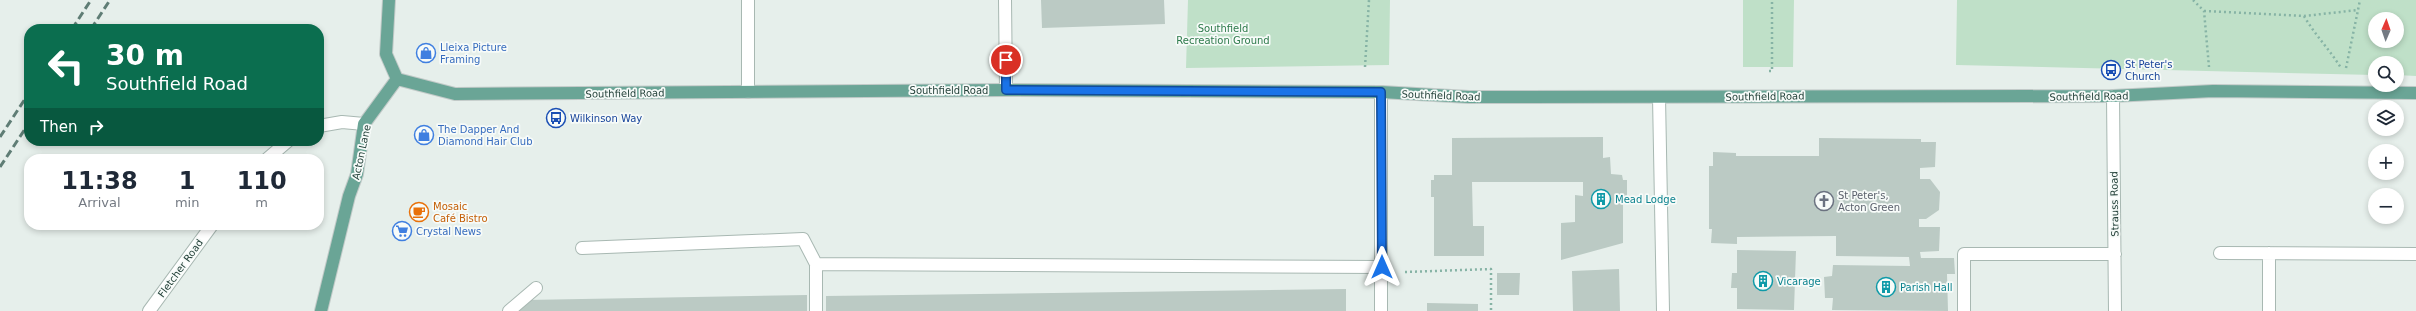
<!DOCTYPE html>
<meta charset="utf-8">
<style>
body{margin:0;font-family:"DejaVu Sans",sans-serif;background:#f6f6f7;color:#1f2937;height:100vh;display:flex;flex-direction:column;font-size:15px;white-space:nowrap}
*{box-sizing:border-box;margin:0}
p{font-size:13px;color:#747a83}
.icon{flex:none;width:22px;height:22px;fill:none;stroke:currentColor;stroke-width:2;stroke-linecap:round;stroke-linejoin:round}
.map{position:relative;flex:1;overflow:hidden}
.side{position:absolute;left:24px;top:154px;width:300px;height:76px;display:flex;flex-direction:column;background:#fff;border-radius:16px;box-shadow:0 2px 6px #0003}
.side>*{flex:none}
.banner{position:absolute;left:24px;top:24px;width:300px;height:122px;border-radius:16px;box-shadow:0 2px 6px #0003;background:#0b6e4f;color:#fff;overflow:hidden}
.needle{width:26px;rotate:2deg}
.buttons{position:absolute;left:2368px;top:12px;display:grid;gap:8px}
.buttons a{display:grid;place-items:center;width:36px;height:36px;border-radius:50%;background:#fff;box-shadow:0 2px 6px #0003;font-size:20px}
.pin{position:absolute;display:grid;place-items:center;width:34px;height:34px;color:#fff;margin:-17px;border:2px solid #fff;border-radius:50%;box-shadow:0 1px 4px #0007}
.me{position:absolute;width:44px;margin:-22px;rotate:0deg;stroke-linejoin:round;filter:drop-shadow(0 0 3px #0008)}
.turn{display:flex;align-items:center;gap:14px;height:84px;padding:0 16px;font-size:18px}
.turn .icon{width:52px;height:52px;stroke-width:2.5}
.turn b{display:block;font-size:28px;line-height:34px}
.then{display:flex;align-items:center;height:38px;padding:0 16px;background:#0003;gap:8px;font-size:15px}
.eta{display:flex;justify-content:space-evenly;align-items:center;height:68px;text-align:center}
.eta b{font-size:24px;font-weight:800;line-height:28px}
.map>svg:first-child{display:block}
</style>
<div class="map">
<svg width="2416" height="311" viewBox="0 0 2416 311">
<rect width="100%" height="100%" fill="#e6efeb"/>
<path fill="#bfe0c8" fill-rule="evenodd" d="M1188 0H1390L1389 65 1186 68Z
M1743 0H1794L1793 67H1743Z
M1957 0H2416V76L2397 75V63H2375V75L1956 65ZM2375 19H2397V41H2375Z"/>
<path fill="#bbcac4" d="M1041 0H1164L1165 24 1042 28Z
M1603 137V158L1610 157 1611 174 1622 175 1623 180H1627V202H1623V243L1561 260V223L1575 222V195L1583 196V182H1472L1473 226H1484V256H1434V197H1431V180H1434V175H1452V138Z
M1819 138 1921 139V142H1936L1935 167 1920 168V179H1930L1940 192 1939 210 1926 219H1919V227H1940L1939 251 1920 252 1921 258H1954L1955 274H1947L1948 311 1832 310 1833 298H1825L1824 277 1832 276 1833 265 1910 266 1909 257 1836 256V236L1737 237V244L1711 243 1712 229H1709V166H1713V152L1736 153V156H1819Z
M1737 250 1796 251 1794 310 1737 309V288H1731L1732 273H1737Z
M1619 269 1620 311H1573L1572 271Z
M1497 273H1520L1519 295H1497Z
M1346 289V311H826V296Z
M807 295V311H515L526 300Z
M1427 303 1478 304V311H1427Z"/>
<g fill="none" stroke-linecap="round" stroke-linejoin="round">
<g stroke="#a8b8b2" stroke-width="14">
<path id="minor" d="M748 0V92
M1005 0 1006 90
M1381 92V311
M2113 96 2115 311
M1659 97 1663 311
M319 126 342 122 364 124
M267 159 288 141
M582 248 803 239 816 264 1382 267
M2220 253 2416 254
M2269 253V311
M149 311 212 225
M509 311 536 288
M816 311V264
M1964 311V254H2115"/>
</g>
<g stroke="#c2cac8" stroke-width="14">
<path id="major" d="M389 0 386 54 397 79
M397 79 455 94 1006 90 1381 92 1469 97 2113 96 2213 91 2416 93
M321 311 349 196 357 174 364 124 397 79"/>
</g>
<path stroke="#86b3a5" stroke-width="2.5" stroke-dasharray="2 3" stroke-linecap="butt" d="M2193 0 2204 11 2209 67
M2204 11 2304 16 2358 10 2360 0
M2304 16C2315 35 2330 50 2341 68
M1365 67 1369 0
M2346 68 2358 10
M1769 71H1772V0
M1405 272 1491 269V311"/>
<use href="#minor" stroke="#fff" stroke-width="12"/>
<use href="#major" stroke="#6aa596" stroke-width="12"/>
<path stroke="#5f7d75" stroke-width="3" stroke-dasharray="8 4" stroke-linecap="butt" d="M72 29 91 0
M91 29 110 0
M0 137 29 93
M0 167 29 123"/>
</g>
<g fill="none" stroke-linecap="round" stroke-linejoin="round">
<g stroke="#114b97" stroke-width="10">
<path id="route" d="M1006 60V90L1381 92 1382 267"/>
</g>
<use href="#route" stroke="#1a73e8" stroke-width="7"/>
</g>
<defs>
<g id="shop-ring" transform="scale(1)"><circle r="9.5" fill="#f7fbf9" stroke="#3f7fe0" stroke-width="1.5"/><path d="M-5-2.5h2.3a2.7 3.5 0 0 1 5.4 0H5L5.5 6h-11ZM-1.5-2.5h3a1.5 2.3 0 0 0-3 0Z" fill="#3f7fe0"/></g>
<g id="bus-ring" transform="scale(1)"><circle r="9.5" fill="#f7fbf9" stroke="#1a4fb4" stroke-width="1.5"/><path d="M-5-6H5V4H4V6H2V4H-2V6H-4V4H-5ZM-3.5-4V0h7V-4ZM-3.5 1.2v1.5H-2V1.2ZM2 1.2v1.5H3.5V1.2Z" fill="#1a4fb4"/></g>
<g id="building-ring" transform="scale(1)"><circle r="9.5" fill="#f7fbf9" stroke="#0f9aa8" stroke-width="1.5"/><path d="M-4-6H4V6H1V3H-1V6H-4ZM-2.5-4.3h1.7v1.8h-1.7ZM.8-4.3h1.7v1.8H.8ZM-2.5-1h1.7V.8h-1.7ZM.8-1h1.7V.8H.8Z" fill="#0f9aa8"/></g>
<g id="church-ring" transform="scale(1)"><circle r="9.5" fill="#f7fbf9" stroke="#6b7280" stroke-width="1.5"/><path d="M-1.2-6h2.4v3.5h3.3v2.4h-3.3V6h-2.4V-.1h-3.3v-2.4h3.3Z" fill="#6b7280"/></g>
<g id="cafe-ring" transform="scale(1)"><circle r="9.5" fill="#f7fbf9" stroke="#e8710a" stroke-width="1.5"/><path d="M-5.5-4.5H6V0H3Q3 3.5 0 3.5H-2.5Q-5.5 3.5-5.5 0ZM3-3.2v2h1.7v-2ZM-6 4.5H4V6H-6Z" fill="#e8710a"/></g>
<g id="supermarket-ring" transform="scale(1)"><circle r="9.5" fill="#f7fbf9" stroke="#3f7fe0" stroke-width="1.5"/><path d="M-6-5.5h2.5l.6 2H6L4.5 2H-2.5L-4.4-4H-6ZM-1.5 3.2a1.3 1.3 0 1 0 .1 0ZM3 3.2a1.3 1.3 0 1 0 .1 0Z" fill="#3f7fe0"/></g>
</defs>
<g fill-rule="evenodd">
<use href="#shop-ring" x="426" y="53"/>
<use href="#bus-ring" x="2111" y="70"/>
<use href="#bus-ring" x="556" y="118"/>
<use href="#shop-ring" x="424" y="135"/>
<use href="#building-ring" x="1601" y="199"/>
<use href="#church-ring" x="1824" y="201"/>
<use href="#cafe-ring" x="419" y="212"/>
<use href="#supermarket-ring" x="402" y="231"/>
<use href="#building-ring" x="1763" y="281"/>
<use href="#building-ring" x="1886" y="287"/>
</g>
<g text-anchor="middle" stroke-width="3.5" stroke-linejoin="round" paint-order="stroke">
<g font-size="10" fill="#2d7a4b" stroke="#f7fbf9">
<text x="1223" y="32">Southfield<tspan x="1223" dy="12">Recreation Ground</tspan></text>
</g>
<g font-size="10" fill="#366cbe" stroke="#f7fbf9" text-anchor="start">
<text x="440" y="51">Lleixa Picture<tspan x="440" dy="12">Framing</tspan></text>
<text x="438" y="133">The Dapper And<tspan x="438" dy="12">Diamond Hair Club</tspan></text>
<text x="416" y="235">Crystal News</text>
</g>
<g font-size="10" fill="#164399" stroke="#f7fbf9" text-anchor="start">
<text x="2125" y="68">St Peter's<tspan x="2125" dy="12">Church</tspan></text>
<text x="570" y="122">Wilkinson Way</text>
</g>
<g font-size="10" fill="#24423a" stroke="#f7fbf9">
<text x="949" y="94">Southfield Road</text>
<text transform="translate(625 93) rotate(-1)" y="4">Southfield Road</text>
<text transform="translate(1441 95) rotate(2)" y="4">Southfield Road</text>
<text transform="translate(1765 96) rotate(-1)" y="4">Southfield Road</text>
<text transform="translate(2089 96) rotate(-1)" y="4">Southfield Road</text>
<text transform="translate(361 152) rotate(-78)" y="4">Acton Lane</text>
<text transform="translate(2114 204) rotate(-91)" y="4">Strauss Road</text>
<text transform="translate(180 268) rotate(-54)" y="4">Fletcher Road</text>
</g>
<g font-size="10" fill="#5b616d" stroke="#f7fbf9" text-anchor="start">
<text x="1838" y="199">St Peter's,<tspan x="1838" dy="12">Acton Green</tspan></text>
</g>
<g font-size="10" fill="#0d838f" stroke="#f7fbf9" text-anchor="start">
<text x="1615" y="203">Mead Lodge</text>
<text x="1777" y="285">Vicarage</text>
<text x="1900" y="291">Parish Hall</text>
</g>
<g font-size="10" fill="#c56008" stroke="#f7fbf9" text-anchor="start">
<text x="433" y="210">Mosaic<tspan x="433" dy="12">Café Bistro</tspan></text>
</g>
</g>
</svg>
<div class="buttons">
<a><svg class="needle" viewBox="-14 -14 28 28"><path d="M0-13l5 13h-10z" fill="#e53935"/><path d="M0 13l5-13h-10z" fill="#747a83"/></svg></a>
<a><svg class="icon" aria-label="search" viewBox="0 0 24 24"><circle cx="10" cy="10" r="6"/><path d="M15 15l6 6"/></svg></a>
<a><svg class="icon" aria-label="layers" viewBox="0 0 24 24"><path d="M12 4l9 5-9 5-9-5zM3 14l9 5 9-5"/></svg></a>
<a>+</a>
<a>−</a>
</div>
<div class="pin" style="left:1006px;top:60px;background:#d93025"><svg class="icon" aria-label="arrive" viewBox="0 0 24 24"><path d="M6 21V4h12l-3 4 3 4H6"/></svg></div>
<svg class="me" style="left:1382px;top:267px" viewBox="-20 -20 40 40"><path d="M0-17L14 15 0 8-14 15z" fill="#1a73e8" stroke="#fff" stroke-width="4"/></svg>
<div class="banner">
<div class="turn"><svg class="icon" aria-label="left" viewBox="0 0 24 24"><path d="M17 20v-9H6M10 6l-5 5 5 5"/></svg><div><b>30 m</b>Southfield Road</div></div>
<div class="then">Then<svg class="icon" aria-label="right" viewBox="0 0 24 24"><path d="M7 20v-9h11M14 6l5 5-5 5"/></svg></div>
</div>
<section class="side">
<div class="eta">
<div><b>11:38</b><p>Arrival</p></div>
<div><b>1</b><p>min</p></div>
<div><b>110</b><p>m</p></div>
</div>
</section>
</div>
